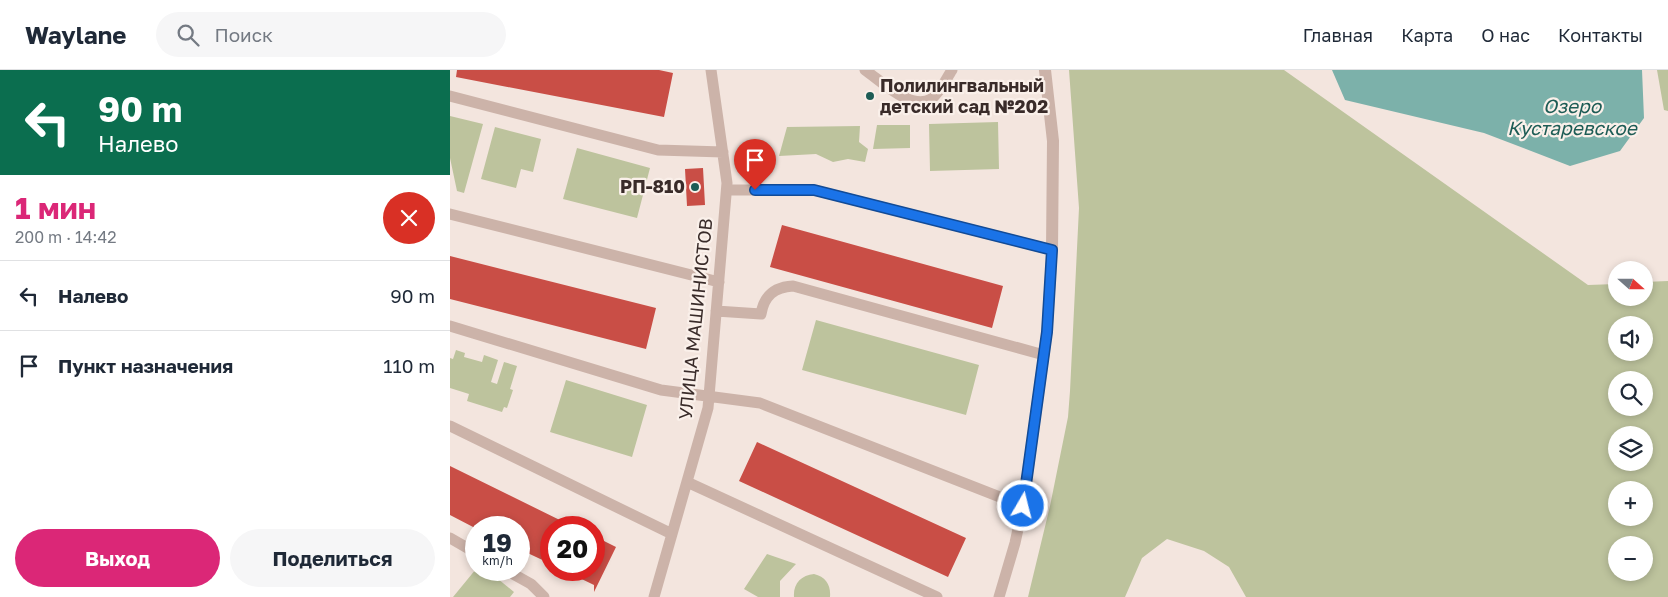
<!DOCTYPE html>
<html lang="ru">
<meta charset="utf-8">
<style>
body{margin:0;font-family:"Golos Text",sans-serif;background:#f6f6f7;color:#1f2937;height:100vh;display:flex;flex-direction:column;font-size:19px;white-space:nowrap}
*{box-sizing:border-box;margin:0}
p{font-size:16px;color:#747a83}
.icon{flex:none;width:28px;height:28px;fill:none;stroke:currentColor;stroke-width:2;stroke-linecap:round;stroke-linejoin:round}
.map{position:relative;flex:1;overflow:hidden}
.panel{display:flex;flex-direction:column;background:#fff;width:450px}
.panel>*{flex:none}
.guide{background:#0b6e4f;color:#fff;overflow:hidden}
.needle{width:32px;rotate:111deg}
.tools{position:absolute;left:1158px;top:191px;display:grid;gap:10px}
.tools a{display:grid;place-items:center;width:45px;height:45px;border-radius:50%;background:#fff;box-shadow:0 2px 8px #0003;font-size:25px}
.speed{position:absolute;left:15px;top:446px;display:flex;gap:10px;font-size:25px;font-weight:700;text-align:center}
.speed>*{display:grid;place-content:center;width:65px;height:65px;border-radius:50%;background:#fff;box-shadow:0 2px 8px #0003;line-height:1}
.speed small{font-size:12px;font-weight:400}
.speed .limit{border:8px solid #d22;background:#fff;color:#111}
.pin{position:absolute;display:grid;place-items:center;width:42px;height:42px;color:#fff;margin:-51px -21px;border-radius:50% 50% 50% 0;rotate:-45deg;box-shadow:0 0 5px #0007}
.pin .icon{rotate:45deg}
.me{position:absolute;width:55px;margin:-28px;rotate:8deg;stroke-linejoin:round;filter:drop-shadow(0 0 4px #0008)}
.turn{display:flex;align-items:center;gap:18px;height:105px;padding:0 15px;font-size:22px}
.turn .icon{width:65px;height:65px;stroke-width:2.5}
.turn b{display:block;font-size:35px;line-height:42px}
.round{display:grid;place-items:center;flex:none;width:52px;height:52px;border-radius:26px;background:#f6f6f7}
.head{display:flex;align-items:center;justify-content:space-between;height:85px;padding:0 15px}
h1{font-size:30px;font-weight:700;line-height:38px;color:#db2777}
.primary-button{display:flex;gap:10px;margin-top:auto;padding:10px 15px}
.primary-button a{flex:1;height:58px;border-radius:30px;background:#db2777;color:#fff;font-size:20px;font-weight:700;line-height:58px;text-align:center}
.primary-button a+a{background:#f6f6f7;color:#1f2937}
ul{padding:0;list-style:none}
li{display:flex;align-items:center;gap:15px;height:70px;padding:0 15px;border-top:1px solid #e0e1e3}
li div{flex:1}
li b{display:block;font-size:19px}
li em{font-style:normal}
header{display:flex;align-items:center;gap:30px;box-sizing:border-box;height:70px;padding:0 25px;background:#fff;border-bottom:1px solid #e0e1e3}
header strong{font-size:24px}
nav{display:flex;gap:28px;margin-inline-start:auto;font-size:18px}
.search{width:350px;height:45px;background:#f6f6f7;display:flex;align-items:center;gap:12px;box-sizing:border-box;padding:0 18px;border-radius:28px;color:#747a83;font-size:19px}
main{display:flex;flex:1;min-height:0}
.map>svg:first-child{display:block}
</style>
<header>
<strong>Waylane</strong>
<div class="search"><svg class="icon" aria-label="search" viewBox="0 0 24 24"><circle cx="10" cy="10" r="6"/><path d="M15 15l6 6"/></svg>Поиск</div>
<nav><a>Главная</a><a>Карта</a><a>О нас</a><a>Контакты</a></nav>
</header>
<main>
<section class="panel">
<div class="guide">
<div class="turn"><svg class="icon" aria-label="left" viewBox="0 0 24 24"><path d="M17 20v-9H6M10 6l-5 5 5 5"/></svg><div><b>90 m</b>Налево</div></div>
</div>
<div class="head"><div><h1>1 мин</h1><p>200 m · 14:42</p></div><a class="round" style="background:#d93025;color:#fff"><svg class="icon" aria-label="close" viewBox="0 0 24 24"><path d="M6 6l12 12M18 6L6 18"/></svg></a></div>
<ul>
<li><svg class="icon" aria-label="left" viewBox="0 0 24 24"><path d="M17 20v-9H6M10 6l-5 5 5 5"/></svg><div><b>Налево</b></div><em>90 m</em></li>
<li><svg class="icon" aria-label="arrive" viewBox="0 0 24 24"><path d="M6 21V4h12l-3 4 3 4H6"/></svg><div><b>Пункт назначения</b></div><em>110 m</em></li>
</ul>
<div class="primary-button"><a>Выход</a><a>Поделиться</a></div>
</section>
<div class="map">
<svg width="1218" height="527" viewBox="0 0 1218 527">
<rect width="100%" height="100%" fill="#f3e5de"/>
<path fill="#bdc39d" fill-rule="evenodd" d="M619 0H834L1138 215 1166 214V228H1194V212L1218 211V527H796L779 497 754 481 717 469 692 488 675 527H578L600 436 618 347 620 321 629 138ZM1166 255H1194V282H1166ZM1166 310H1194V338H1166ZM1166 365H1194V392H1166ZM1166 420H1194V448H1166ZM1166 475H1194V502H1166Z
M1207 0H1218V41L1214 40Z
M0 46 33 54 14 123 7 121 0 88Z
M548 52 549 99 480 101 479 54Z
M427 55H460V78L423 79Z
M410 56 409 72 418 79 415 92 398 89 383 92 366 84 329 86 337 57Z
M45 57 91 69 83 102 71 99 66 118 31 109Z
M127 78 200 98 187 148 113 129Z
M366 250 529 295 516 345 352 300Z
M6 280 15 283 14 287 32 292 34 285 48 290 41 312 47 314 54 292 67 296 60 319 63 320 57 338 54 337 52 342 17 331 19 324 0 318V288L3 289Z
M116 310 197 335 182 387 100 362Z
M317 484 346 494 330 511V527H308L294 519Z
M26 499 37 500 64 522 60 527H3Z
M364 504C376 507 381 515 380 527H344C343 514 351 505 364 504Z"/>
<path fill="#7cb1aa" d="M882 0H1192L1194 48 1170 81 1120 96 1034 63 895 30Z"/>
<path fill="#c94e46" d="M7 0H209L223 3 214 47 6 7Z
M253 98 255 135 237 136 235 99Z
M332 155 553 216 542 258 320 197Z
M0 186 206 238 196 279 0 229Z
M307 372 516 468 498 507 289 411Z
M0 396 126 458H101V494L69 479V458H25L0 445Z
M144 466 166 477 144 522V515L113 500H144Z"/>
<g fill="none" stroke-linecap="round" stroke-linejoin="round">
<path stroke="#ccb3a9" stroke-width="11" d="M415 0C431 11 461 41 481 29 490 23 496 9 502 0
M0 26 208 80 273 82
M277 120H364L602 180 597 262 573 436 565 473 549 527
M0 144 269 212
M266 241 311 244C314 226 324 217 343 216L594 285
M0 256 211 320 310 333 573 436
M0 356 222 464
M237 412 487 527
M0 468 26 483
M56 500 81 514 94 527
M204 527 258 338 277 113 261 0"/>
<path stroke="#ccb3a9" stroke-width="12" d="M595 0 603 71 602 180"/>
</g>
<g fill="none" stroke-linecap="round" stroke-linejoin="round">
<g stroke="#114b97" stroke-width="12">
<path id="route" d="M305 120H364L602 180 597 262 573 436"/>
</g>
<use href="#route" stroke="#1a73e8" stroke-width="9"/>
</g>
<g fill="#1d5c55" stroke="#faf0ea" stroke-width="2">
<circle cx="420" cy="26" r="5"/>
<circle cx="245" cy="117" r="5"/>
</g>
<g text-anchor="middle" stroke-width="4.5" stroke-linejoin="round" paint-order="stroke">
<g font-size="18" font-weight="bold" fill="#392b29" stroke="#faf0ea" text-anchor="start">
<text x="430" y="22">Полилингвальный<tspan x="430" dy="21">детский сад №202</tspan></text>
<text x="235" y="123" text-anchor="end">РП-810</text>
</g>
<g font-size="18" fill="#392b29" stroke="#faf0ea">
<text transform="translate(246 249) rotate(-84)" y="6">УЛИЦА МАШИНИСТОВ</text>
</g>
<g font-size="19" font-style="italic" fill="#1d5c55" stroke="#faf0ea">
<text x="1122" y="43">Озеро<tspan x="1122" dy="22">Кустаревское</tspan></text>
</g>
</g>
</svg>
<div class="tools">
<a><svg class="needle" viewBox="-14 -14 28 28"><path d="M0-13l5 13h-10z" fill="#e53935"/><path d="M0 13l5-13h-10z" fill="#747a83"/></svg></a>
<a><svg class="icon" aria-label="sound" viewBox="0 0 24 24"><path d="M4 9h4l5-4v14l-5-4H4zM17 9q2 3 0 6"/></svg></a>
<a><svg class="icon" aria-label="search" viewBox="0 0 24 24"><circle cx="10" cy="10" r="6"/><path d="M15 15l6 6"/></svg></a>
<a><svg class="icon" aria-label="layers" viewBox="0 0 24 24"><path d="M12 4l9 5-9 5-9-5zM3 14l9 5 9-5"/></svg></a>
<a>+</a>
<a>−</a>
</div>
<div class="speed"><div>19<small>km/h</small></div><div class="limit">20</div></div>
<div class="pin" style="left:305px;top:120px;background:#d93025"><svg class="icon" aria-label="arrive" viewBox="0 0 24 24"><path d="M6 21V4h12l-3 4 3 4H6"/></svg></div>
<svg class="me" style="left:573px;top:436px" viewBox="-20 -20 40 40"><circle r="17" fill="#1a73e8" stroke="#fff" stroke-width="3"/><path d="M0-11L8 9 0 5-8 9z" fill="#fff"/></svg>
</div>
</main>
